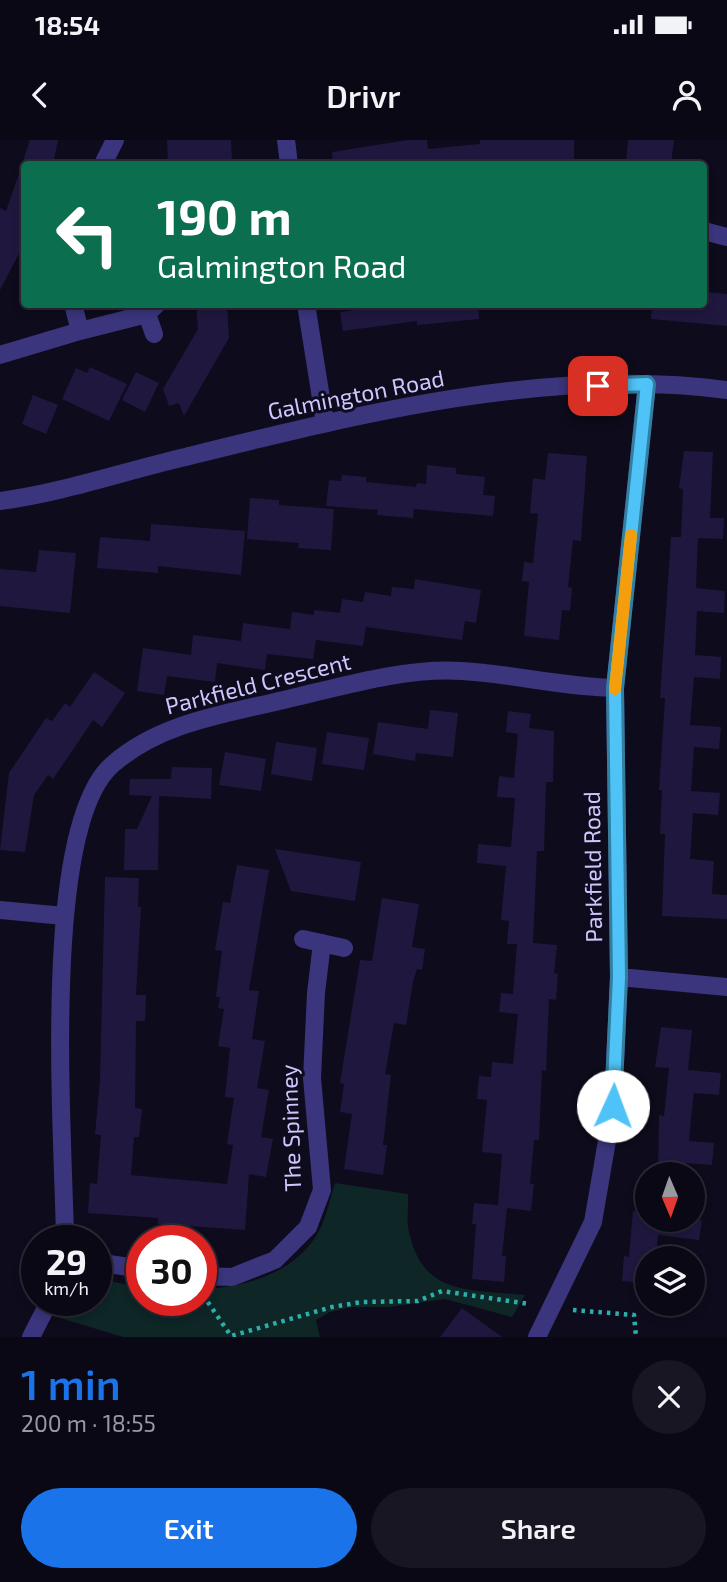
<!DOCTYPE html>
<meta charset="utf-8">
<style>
body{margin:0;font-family:"Exo 2",sans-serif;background:#181622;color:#f1f3f6;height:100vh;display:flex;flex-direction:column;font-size:26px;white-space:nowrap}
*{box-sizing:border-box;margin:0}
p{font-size:23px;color:#999aa0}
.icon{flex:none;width:38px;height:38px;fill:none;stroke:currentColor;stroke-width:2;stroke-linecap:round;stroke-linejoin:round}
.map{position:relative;height:1197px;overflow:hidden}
.panel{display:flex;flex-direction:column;background:#0a0815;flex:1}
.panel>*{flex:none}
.banner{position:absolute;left:21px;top:21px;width:686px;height:147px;border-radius:7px;box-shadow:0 4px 10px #0003,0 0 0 2px #2a2934;background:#0b6e4f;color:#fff;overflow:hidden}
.needle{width:46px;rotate:178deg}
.tools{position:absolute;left:635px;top:1022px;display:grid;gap:14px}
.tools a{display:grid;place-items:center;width:70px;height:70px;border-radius:50%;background:#0a0815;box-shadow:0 4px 10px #0003,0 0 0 2px #2a2934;font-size:35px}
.speed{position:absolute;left:21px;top:1085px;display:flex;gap:14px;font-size:35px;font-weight:700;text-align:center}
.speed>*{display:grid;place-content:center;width:91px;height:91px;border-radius:50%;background:#0a0815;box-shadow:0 4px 10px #0003,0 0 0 2px #2a2934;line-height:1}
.speed small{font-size:18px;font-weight:400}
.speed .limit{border:10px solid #d22;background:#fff;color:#111}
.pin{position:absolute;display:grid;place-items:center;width:60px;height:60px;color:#fff;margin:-30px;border-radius:14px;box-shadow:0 4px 10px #0006}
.me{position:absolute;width:77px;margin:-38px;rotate:2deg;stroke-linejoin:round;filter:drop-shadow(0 0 5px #0008)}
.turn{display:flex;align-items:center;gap:24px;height:147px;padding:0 21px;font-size:32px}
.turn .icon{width:91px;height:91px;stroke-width:2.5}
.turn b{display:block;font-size:49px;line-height:60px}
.round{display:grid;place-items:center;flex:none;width:74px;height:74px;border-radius:37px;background:#181622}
.overview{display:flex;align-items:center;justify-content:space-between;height:119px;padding:0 21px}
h1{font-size:42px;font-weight:600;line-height:52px;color:#1a73e8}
.cta{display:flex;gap:14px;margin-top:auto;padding:14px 21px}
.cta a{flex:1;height:80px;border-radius:42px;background:#1a73e8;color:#fff;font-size:28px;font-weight:600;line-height:80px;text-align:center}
.cta a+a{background:#181622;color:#f1f3f6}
.status{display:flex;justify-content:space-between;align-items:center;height:49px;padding:0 35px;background:#0a0815;direction:ltr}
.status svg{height:19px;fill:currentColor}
header{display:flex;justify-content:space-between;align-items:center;height:91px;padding:0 21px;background:#0a0815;font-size:32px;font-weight:600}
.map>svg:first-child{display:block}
</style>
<div class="status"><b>18:54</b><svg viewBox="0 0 49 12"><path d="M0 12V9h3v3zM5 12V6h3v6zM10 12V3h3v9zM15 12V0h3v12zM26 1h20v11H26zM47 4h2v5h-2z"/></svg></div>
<header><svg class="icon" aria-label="back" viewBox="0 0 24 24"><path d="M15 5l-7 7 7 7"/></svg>Drivr<svg class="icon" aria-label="person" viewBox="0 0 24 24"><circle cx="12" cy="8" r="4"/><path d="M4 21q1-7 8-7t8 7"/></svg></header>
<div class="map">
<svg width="727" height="1197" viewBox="0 0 727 1197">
<rect width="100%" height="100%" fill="#0e0b1c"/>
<path fill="#0e2626" d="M335 1043 408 1054C409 1066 406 1080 409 1092 423 1157 471 1149 525 1155L512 1177 445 1159 390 1167H352L330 1172 316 1180 320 1197H123L60 1178 69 1160H96V1139L142 1147V1160H201V1155H208L205 1149C249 1146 298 1132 320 1089 327 1075 330 1058 335 1043Z"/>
<path fill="#20173e" d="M30 0H58L53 24H22Z
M167 0H231L232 22 168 24Z
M408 0H427L428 9 480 4V0H574V24H333L332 12Z
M628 0H674L671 24 626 22Z
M21 28 24 29V104L0 150V68L6 71Z
M704 152 727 154V186L651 179 652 164H704Z
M196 164H227L229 198 184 276 179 263 169 266 163 249 198 189Z
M360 164H478L479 179 417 185V181L343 191 340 172 360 169Z
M90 227 127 244 109 281 62 259 76 228 87 233Z
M136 232 159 243 145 272 122 260Z
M33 255 58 265 46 294 22 284Z
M684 311 713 312 710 378H724L723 399 698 398 696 448 725 451 724 473 697 471 695 515 721 517 720 539 694 537 690 585 721 587 719 609 694 607 691 651 720 653 718 675 693 673 690 719 714 721 712 754 727 755V779L662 776 665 694H660L662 650H659L665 558H660L671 397H681L683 349 679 348Z
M548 313 587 316 581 401 573 400 568 447 572 448 570 471 562 470 559 500 524 496 529 442 522 441 524 422 533 423 538 374 530 373 533 338 545 340Z
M427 325 456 328V334L485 337 483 355 495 356 493 376 414 369 413 378 377 375 378 370 326 366 329 340 341 341 342 335 366 337V342L416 347 417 343 426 344Z
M250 358 279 360V365L334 369 331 410 298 408 299 403 247 399Z
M151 384 245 391 241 435 158 426V433L97 428 100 397 150 401Z
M39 410 76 413 70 473 0 466V429L36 432Z
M415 439 481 450 476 483 465 481 462 500 366 487 363 506 316 500 313 519 267 514 265 530 217 523 215 542 167 536 164 555 137 551 143 508 191 515 193 495 241 501 243 483 290 489 292 472 314 475V470L340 473 342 459 363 462 365 452 391 456 392 447 414 449Z
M94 532 125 553 102 587 93 580 53 639 48 635 34 655 25 712 0 710 9 633 46 578 52 581 65 563 70 567Z
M430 570 458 573 453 617 416 613 415 621 373 614 378 582 428 589Z
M508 571 531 574 529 588 554 591 553 642H546L544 711H537L533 803 557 805 554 833 558 834 556 860 549 859 546 931 542 930 539 1000H534L530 1044H534L531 1071 507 1068 502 1116H506L504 1142 472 1139 476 1084H472L474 1063 498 1065 502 1014 482 1012 487 960 477 959 479 936 491 937 492 922 513 924 518 874 499 872 501 853 513 854 517 804H507L509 781 501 780 506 726 477 723 478 704 511 707 515 658 497 657 499 636 514 638 518 594 506 592Z
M327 592 369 598 364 630 322 624Z
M276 602 317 608 312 641 271 634Z
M225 612 266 619 261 651 219 645Z
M172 627 212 628 211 659 159 656 158 730H124L125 689H137L152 656 129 655 130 639H171Z
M275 709 361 722 355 761 291 751Z
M237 725 269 730 249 850 259 851 252 899 265 901 257 948 269 950 261 997 273 999 266 1037 249 1034 245 1090 158 1084V1078L88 1073 90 1043 97 1044 101 995 95 994 100 940 105 737 139 738 138 767H141L136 855H146L145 881H136L135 968 142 969 139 997H134L131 1035 227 1044 233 1005 227 1004 234 958 225 957 230 908 218 906 224 869 218 868 220 857H216L222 811 215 810 223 762 230 763Z
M382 758 419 764 412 807 425 809 422 830 417 829 413 842 406 885 394 883 385 934 391 935 383 1005H387L383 1035 344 1029 352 974 340 972 344 944 340 943 360 820 372 821Z
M661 887 692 890 688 930 721 933 719 955 694 953 691 978 689 1001 714 1003 712 1025 686 1023 685 1034H658L659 975 664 976 669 928 655 927Z
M633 1071 648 1072V1080H702L699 1100 658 1095 656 1118H648V1143L622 1141 624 1116 629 1117Z
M462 1168 502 1197H440Z"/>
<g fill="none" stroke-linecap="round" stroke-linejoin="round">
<path stroke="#2aafab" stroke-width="4.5" stroke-dasharray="3.5 5" stroke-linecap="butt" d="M203 1155 231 1196 332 1167 362 1162 418 1161 442 1151 529 1164
M573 1170 634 1175 636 1197"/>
<path stroke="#3a357c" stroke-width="18" d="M286 0 289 24
M103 24 115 0
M704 91 727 97
M73 164 80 191 147 174
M306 164 325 283
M154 194 147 174 157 164
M0 215 80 191
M0 361C61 353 122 332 181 318 355 275 547 226 727 250
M0 770 64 776
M303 799 344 808
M619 837 727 847
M65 1101C64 1002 39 687 113 624 158 585 218 575 275 562 334 549 401 527 462 531 513 534 564 547 615 548
M96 1122 142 1129
M201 1136 232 1137 275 1120 308 1087 322 1050 312 938 316 853 322 803
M31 1197 50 1160
M537 1197 593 1082 613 966 619 837 615 548 647 244"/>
</g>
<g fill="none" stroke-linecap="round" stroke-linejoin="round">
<g stroke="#337fa1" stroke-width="18">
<path id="route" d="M598 246 647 244 615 548 619 837 613 966"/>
</g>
<use href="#route" stroke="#4fc3f7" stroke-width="12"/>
<path stroke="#f59e0b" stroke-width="12" d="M615 549 631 395"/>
</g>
<g text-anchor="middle" stroke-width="6" stroke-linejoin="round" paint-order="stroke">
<g font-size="23" fill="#cec6ff" stroke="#0e0b1c">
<text transform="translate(356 255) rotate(-11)" y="8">Galmington Road</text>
<text transform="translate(258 544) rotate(-14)" y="8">Parkfield Crescent</text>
<text transform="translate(593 727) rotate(-91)" y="8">Parkfield Road</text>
<text transform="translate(291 988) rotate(-92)" y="8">The Spinney</text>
</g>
</g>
</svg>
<div class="tools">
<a><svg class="needle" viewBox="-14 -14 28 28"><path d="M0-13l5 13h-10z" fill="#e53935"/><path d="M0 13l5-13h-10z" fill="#999aa0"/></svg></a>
<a><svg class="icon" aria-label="layers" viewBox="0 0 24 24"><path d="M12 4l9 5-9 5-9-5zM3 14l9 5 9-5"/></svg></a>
</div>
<div class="speed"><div>29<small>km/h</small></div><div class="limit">30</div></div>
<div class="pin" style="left:598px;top:246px;background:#d93025"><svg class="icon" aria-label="arrive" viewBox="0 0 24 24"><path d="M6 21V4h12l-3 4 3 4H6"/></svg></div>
<svg class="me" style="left:613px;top:966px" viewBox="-20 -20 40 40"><circle r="19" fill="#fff"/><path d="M0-13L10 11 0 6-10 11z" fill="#4fc3f7"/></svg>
<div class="banner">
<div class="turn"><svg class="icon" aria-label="left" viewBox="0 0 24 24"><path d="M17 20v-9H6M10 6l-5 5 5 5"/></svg><div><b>190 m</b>Galmington Road</div></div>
</div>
</div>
<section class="panel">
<div class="overview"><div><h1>1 min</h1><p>200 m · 18:55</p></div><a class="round"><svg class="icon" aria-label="close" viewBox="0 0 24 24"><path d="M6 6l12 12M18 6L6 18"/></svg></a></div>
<div class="cta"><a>Exit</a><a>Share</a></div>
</section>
